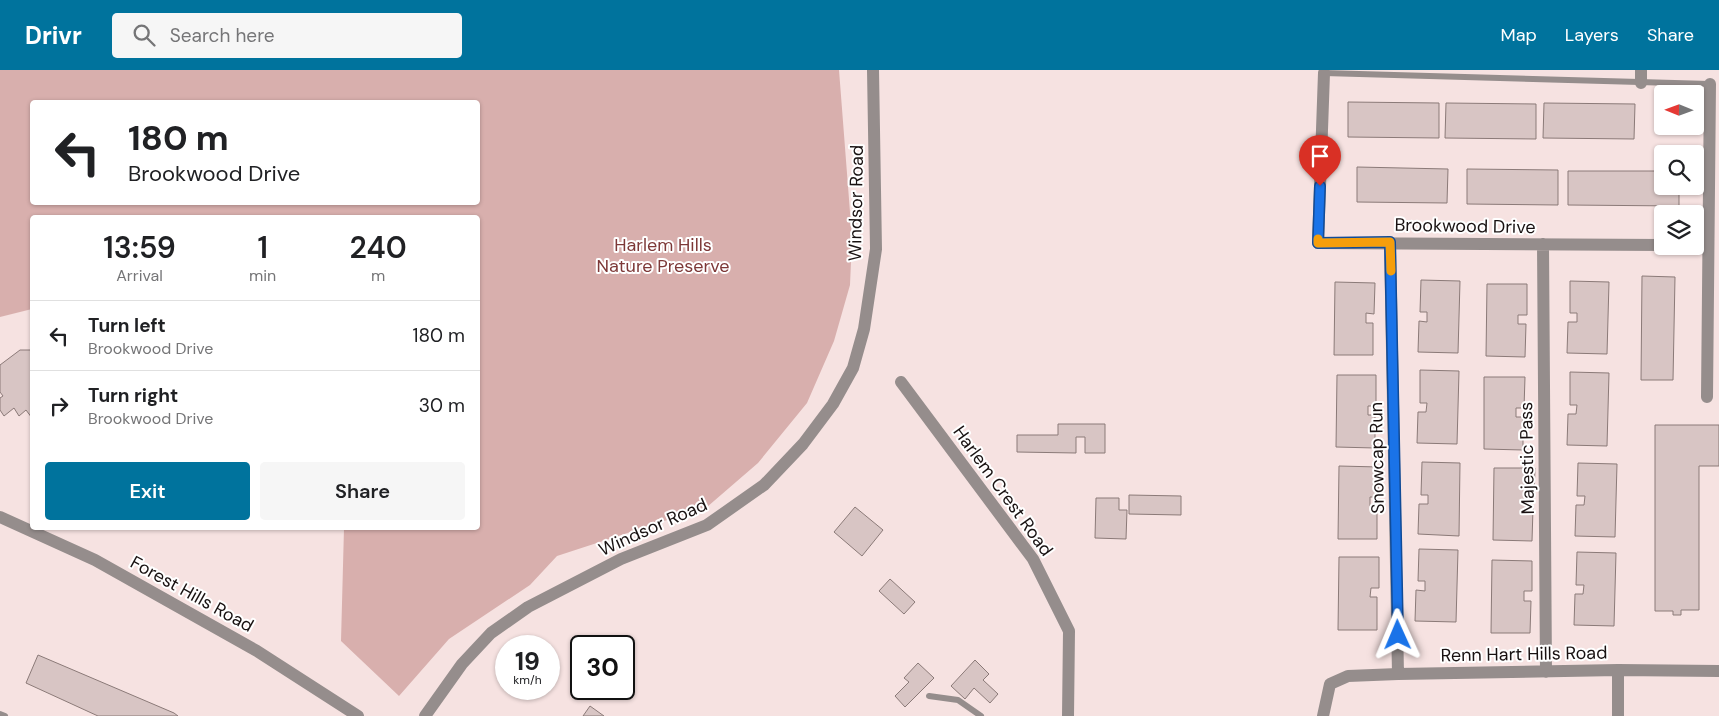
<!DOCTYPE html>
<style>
body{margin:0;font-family:"DM Sans",sans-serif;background:#f6f6f6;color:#202124;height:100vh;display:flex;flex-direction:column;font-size:19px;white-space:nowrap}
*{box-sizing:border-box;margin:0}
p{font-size:16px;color:#757577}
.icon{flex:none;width:28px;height:28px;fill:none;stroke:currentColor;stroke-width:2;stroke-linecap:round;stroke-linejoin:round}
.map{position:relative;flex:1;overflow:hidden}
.drawer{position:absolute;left:30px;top:145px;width:450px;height:315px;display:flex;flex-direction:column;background:#fff;border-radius:5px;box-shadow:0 1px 4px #0004}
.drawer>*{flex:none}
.banner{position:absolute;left:30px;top:30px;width:450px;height:105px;border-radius:5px;box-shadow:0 1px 4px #0004;background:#fff;color:#202124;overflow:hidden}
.needle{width:32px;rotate:271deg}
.controls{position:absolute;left:1654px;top:15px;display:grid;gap:10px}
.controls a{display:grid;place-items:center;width:50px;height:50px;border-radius:5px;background:#fff;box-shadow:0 1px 4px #0004;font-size:25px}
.speed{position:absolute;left:495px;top:565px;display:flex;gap:10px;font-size:25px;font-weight:700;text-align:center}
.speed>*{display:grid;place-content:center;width:65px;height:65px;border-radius:50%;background:#fff;box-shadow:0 1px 4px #0004;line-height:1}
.speed small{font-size:12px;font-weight:400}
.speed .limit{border:2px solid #111;border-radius:8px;background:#fff;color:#111}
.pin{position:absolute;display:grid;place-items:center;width:42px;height:42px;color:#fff;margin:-51px -21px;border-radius:50% 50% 50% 0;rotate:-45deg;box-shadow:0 0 5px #0007}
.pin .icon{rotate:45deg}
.me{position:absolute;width:55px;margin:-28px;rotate:359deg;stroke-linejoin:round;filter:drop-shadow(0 0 4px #0008)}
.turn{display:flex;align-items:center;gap:18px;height:105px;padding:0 15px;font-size:22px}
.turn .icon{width:65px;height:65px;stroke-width:2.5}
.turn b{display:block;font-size:35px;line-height:42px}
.eta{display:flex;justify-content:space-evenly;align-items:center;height:85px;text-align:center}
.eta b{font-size:30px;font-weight:600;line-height:35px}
.primary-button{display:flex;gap:10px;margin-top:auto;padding:10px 15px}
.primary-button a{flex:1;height:58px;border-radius:5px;background:#00739d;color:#fff;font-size:20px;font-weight:600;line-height:58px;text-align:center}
.primary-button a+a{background:#f6f6f6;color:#202124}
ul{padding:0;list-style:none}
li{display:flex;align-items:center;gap:15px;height:70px;padding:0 15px;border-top:1px solid #e0e0e0}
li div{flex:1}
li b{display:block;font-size:19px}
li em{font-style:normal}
header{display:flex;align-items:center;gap:30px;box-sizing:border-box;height:70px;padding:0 25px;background:#00739d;color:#fff}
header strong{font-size:24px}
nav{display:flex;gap:28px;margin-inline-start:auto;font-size:18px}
.search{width:350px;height:45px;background:#f6f6f6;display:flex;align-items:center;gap:12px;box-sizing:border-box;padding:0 18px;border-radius:5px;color:#757577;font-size:19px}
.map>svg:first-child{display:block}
</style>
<header>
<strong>Drivr</strong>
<div class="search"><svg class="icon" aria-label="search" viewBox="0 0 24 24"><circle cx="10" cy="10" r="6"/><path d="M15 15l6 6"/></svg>Search here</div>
<nav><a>Map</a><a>Layers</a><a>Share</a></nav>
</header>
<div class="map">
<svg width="1719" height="646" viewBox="0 0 1719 646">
<rect width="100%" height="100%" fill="#f6e2e1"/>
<path fill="#d8afad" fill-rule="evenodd" d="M0 0H839L852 168 850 215 834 271 807 333 758 393 707 437 557 486 530 515 449 569 399 626 341 571 344 458H478V148H32V239L0 247ZM32 32H478V132H32Z"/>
<path fill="#d8c5c4" stroke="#8b7a78" d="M1348 32 1439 33V68L1348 67Z
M1446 33 1536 34V69L1445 68Z
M1544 33 1635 34 1634 69 1543 68Z
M1357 97 1448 99 1447 133 1357 132Z
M1467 99 1558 100V135L1467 134Z
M1568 101H1662V116H1679V136L1568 135Z
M1642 206 1675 207 1673 310H1641Z
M1421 210 1460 211 1458 283 1418 282 1419 251 1427 252V242H1420Z
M1570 211 1609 212 1607 284 1567 283 1568 252H1577V243H1570Z
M1335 212 1375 213 1374 244 1366 243V253H1373V285H1334Z
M1487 214H1527V245H1518V254H1526L1525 287 1486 286Z
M20 280H32V348L26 340 19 346 14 338 4 346 0 340V328L3 326 0 322V295Z
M1420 300 1459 301 1457 374 1417 373 1418 342H1426L1427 333H1420Z
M1570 302 1609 303 1607 376 1567 375 1568 344H1576L1577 335H1570Z
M1337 305H1376V336H1368V345H1375V378L1336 377Z
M1484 307H1525L1524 338H1516V347H1523V380L1484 379Z
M1058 354H1105V383H1085V367H1076V383L1017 382V365H1058Z
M1655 355H1719V396H1699V540H1681V545H1673V541H1655Z
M1422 392 1460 393 1459 466 1418 464 1419 434H1428V425H1421Z
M1578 393 1617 394 1615 467 1575 466 1576 435H1584L1585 426H1577Z
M1339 396 1379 397 1378 427H1370V436L1377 437V469H1338Z
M1494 398H1535L1534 429H1526V438H1533L1532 471 1493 470Z
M1129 425 1181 426V445L1129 444Z
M1096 428H1119V440H1127L1126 469 1095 468Z
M855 437 883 460 862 486 834 462Z
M1419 479 1458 480 1456 552 1415 551 1416 520 1425 521V511H1418Z
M1577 482 1616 483 1614 556 1574 555 1575 524H1583L1584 515H1576Z
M1339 487H1379V518H1371L1370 527H1377V560H1338Z
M1492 490 1532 491V521H1524V531H1531L1530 563H1491Z
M890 509 915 532 904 544 879 521Z
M38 585 174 643 178 646H98L26 613Z
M975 590 989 604 983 610 998 624 990 633 974 618 965 629 951 616Z
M918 593 934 608 905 637 895 626 909 612 904 608Z
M590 636 604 646H583Z"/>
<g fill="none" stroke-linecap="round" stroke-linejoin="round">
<path stroke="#958d8c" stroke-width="6" d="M1324 3 1710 14
M929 626 958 630 981 646
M0 644 5 646"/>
<path stroke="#958d8c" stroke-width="12" d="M1324 3 1318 173 1662 175
M1641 13V0
M1390 172 1398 604
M1543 174 1546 602
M1695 175H1708
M901 312 1033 489 1069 561 1068 646
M1707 327 1710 14
M1618 600V646
M1323 646 1330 614 1348 606 1398 604 1618 600 1719 601"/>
<path stroke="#958d8c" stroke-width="12" d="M0 447 95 490 257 581 358 646
M425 646 462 594 491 563 528 537 621 489 707 455 764 415 803 374 833 334 853 298 864 259 876 179 873 0"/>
</g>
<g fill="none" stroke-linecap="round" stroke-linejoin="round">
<g stroke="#114b97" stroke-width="12">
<path id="route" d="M1320 116 1318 173 1390 172 1398 565"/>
</g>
<use href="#route" stroke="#1a73e8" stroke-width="9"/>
<path stroke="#f59e0b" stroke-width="9" d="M1318 169V173L1390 172 1391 201"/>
</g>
<g text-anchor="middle" stroke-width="4" stroke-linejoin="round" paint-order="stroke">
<g font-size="18" fill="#181111" stroke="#fff">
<text transform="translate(856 133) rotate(-89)" y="6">Windsor Road</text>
<text transform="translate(1465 156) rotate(1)" y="6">Brookwood Drive</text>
<text transform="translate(1377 388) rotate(-91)" y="6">Snowcap Run</text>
<text transform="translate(1527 388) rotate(-91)" y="6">Majestic Pass</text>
<text transform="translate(1003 421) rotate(54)" y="6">Harlem Crest Road</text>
<text transform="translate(653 457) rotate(-24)" y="6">Windsor Road</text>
<text transform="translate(192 524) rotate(29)" y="6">Forest Hills Road</text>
<text transform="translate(1524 584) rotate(-1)" y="6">Renn Hart Hills Road</text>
</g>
<g font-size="18" fill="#7d3837" stroke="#fff">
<text x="663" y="181">Harlem Hills<tspan x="663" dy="21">Nature Preserve</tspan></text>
</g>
</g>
</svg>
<div class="controls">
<a><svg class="needle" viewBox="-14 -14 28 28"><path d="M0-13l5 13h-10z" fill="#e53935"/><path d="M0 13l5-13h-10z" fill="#757577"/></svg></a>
<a><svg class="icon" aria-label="search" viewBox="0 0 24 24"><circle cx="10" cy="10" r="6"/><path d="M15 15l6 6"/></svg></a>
<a><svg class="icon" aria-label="layers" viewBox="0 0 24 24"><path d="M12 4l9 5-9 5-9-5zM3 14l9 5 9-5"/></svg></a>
</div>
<div class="speed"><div>19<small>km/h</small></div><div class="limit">30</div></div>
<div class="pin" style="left:1320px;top:116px;background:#d93025"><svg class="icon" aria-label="arrive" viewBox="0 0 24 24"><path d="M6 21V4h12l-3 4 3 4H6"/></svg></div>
<svg class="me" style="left:1398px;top:565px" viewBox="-20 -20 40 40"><path d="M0-17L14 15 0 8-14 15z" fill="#1a73e8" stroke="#fff" stroke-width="4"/></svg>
<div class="banner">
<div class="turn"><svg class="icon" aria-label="left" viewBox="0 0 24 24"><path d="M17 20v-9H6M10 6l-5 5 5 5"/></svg><div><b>180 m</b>Brookwood Drive</div></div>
</div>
<section class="drawer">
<div class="eta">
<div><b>13:59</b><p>Arrival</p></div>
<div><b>1</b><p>min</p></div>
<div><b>240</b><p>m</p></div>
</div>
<ul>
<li><svg class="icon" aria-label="left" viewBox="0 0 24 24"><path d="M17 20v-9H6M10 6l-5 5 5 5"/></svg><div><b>Turn left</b><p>Brookwood Drive</p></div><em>180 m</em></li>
<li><svg class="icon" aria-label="right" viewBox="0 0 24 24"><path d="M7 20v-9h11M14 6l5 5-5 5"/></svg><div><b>Turn right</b><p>Brookwood Drive</p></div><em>30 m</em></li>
</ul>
<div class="primary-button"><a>Exit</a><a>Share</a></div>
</section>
</div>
